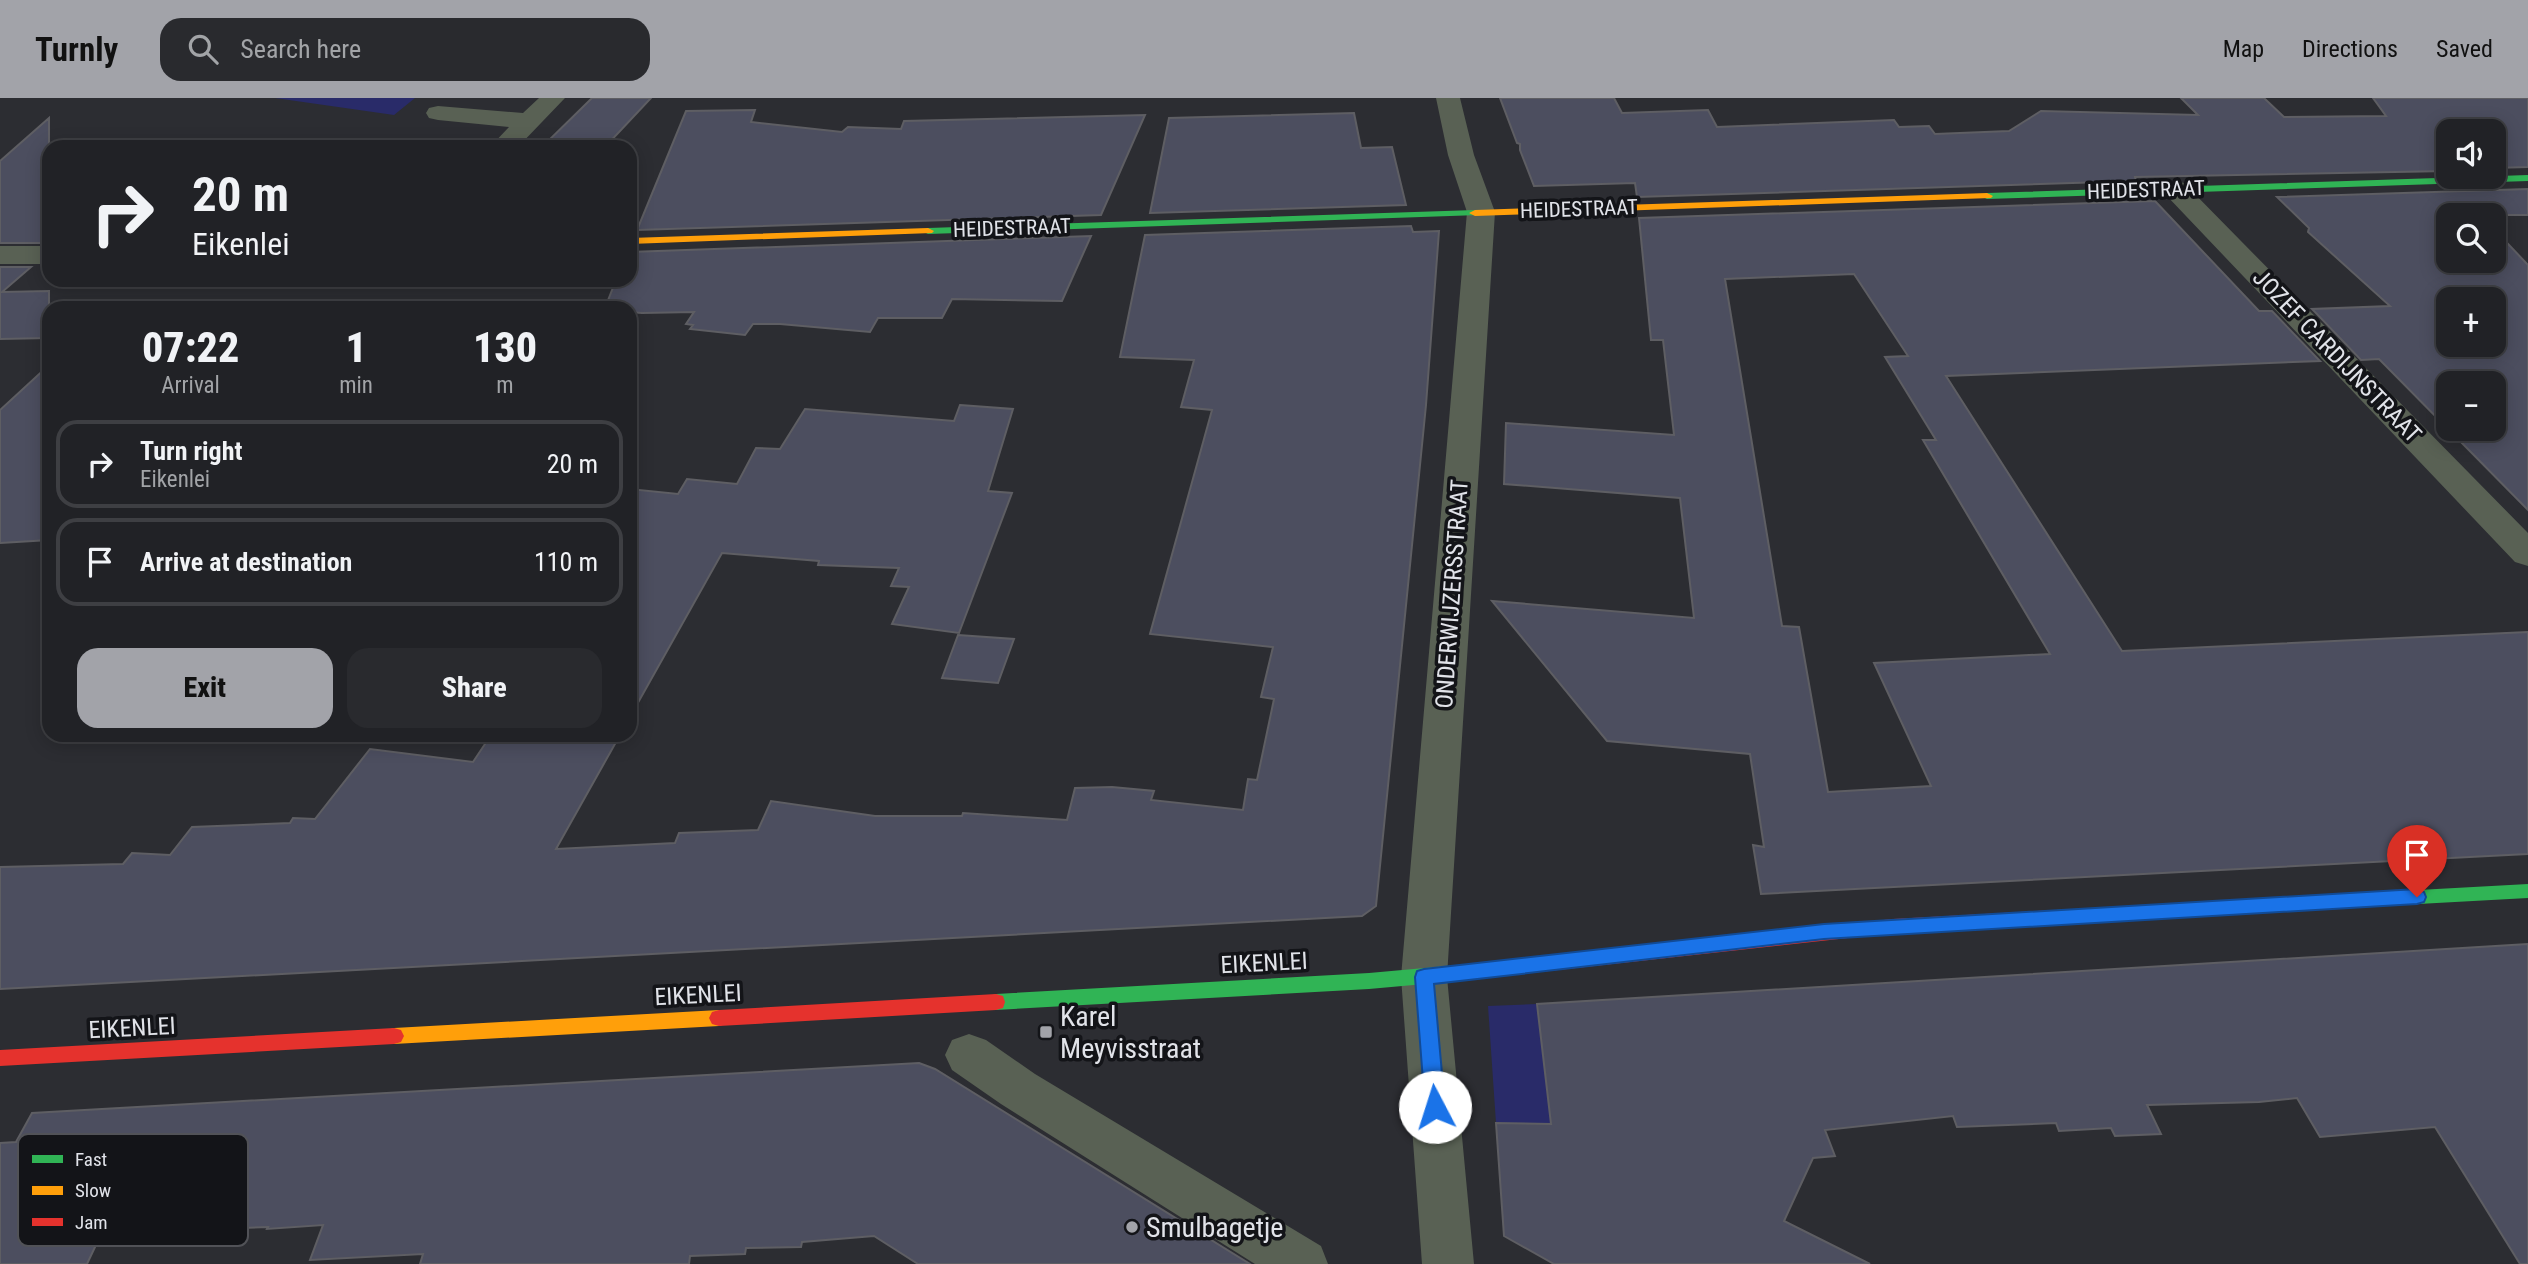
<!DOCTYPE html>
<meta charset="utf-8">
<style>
body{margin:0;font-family:"Roboto Condensed",sans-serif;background:#292a2e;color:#f1f3f6;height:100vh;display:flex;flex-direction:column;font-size:26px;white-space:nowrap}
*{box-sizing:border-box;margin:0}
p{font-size:23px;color:#a2a4a7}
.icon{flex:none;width:38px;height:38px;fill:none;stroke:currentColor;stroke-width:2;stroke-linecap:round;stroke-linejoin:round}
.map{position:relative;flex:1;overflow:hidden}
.side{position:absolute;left:42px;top:203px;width:595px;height:441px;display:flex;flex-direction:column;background:#212226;border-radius:21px;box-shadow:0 4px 18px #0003,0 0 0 2px #3e3f43}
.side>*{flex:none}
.top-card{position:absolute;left:42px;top:42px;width:595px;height:147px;border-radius:21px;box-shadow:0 4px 18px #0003,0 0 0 2px #3e3f43;background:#212226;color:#f1f3f6;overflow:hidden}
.fabs{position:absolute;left:2436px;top:21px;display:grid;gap:14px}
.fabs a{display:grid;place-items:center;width:70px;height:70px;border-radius:14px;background:#212226;box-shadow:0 4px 18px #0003,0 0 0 2px #3e3f43;font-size:35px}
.pin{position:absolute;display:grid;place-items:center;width:60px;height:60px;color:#fff;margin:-72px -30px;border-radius:50% 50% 50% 0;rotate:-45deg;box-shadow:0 0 7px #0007}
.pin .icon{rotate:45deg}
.me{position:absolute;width:77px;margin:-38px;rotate:355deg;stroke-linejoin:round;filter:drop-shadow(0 0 5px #0008)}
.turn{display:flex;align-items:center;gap:24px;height:147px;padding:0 35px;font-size:32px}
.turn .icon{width:91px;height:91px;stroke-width:2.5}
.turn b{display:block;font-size:49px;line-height:60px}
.eta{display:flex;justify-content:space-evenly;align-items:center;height:119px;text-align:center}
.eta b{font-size:42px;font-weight:800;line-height:49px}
.button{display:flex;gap:14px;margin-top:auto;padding:14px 35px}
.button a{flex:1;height:80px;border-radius:21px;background:#a2a3a9;color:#111;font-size:28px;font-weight:800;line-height:80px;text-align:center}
.button a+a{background:#292a2e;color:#f1f3f6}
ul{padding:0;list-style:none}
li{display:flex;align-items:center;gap:21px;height:88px;margin:0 14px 10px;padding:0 21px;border:4px solid #3e3f43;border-radius:21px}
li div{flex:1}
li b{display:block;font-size:26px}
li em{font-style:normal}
header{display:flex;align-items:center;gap:42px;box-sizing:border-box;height:98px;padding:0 35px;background:#a2a3a9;color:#111}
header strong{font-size:33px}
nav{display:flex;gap:38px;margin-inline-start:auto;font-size:24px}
.search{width:490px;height:63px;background:#292a2e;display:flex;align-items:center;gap:18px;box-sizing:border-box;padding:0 24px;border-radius:21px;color:#a2a4a7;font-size:26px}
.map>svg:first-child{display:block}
</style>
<header>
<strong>Turnly</strong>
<div class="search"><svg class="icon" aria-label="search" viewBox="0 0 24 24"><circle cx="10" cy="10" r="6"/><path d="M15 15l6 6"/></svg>Search here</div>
<nav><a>Map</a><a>Directions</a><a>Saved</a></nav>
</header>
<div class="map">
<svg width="2528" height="1166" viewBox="0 0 2528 1166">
<rect width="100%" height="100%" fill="#2c2d32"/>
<path fill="#292b69" d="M275 0H415L394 17Z
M1537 906 1551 1026 1496 1025 1488 908Z"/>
<path fill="#4c4e5f" stroke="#5e5e63" stroke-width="2" fill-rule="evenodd" d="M592 0H651L605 49H542Z
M1500 0H1614L1622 15 1708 12 1717 29 1894 22 1899 29 1929 28 1935 36 2009 33 2041 13 2198 17 2181 0H2264L2284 19 2386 18 2373 0H2528V69L2494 70V33H2448V73L2135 79 2136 83 1637 99 1635 85 1534 88 1520 52V46L1517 45Z
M755 12 751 24 842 34 848 29 901 31 904 23 1145 17 1101 117 637 132 686 13Z
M1354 15 1361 50 1392 49 1406 107 1150 115 1169 20Z
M49 20V145H0V63Z
M2528 91V117H2448V163H2494V131L2528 167V412L2379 261 2361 262 2312 211 2390 208 2308 134 2309 130 2277 99ZM2448 201H2494V247H2448ZM2448 285H2494V331H2448Z
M2155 103 2259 213H2272L2320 263 1946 278 2122 553 2528 534V756L1761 796 1753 747 1764 749 1750 656 1607 643 1492 503 1694 520 1680 400 1504 386 1506 325 1674 337 1663 242H1651L1639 120ZM1854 176 1908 258 1885 259 1936 342H1923L2050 556 1874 565 1931 688 1828 694 1799 529 1782 528 1725 181Z
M1411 128 1413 134 1439 133 1426 307 1376 808 1362 818 0 891V769L123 766 132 755 170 757 192 729 290 725 293 720 315 721 370 651 473 664 491 637H620L556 751 675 745 679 735 758 732 771 703 875 718H962L963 715 1067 722 1075 690 1112 689 1154 693 1151 702 1243 712 1248 681 1257 682 1274 601 1261 599 1273 549 1150 536 1212 312 1181 309 1194 262 1120 259 1145 137Z
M1091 138 1062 203 952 201 942 220H878L870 234 780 226H753L745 237 690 231 693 227 686 226 694 214 642 215 630 214V210H605L616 182H630V154Z
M0 169H31L2 194 49 193V240L0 241Z
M49 267V442L0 445V312Z
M960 307 1013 311 988 393 1012 395 959 535 892 526 909 489 891 488 899 470 818 467 819 463 722 455 630 619V391L678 396 687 381 737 386 756 350 780 351 805 311 954 323Z
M958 537 1014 541 998 585 942 580Z
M2528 846V1166H2520L2435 1029 2320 1039 2297 1000 2259 1004 2147 1007 2161 1036 2115 1038 2111 1030 2059 1033 2056 1025 1957 1029 1953 1018 1825 1032 1835 1058 1813 1060 1784 1123 1870 1166H1554L1504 1138 1496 1025 1551 1026 1537 906Z
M919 965 935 971 1250 1166H918L874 1138 802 1144 801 1149 746 1150 745 1156 690 1158 689 1166H420L423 1156 310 1162 323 1127 267 1131 268 1129 213 1131 218 1121 119 1124 117 1130H104L87 1166H0V1045L16 1044 32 1015Z"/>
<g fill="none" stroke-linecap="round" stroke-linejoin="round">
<path fill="#596154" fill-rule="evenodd" d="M539 0H565L518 49H490L509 29 438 22 429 20 426 15 429 10 438 8 523 15Z
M1436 0H1460L1474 57 1495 114 1447 879 1474 1166H1422L1401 879 1467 114 1448 57Z
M2175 83 2184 85 2528 435V468L2515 464 2166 97 2162 91 2166 85Z
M0 148H49V166H0Z
M969 936 986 942 1035 976 1321 1148 1328 1166H1255L1001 1006 952 972 945 957 952 942Z"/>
<path fill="#30b455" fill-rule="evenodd" d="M2528 77V83L1987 101 1981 98 1987 95Z
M1475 112 1479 113V117L928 136 922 133 928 130Z
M2528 786V800L2056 826 2050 824 2047 819 2050 814 2056 812Z
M1458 867 1465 870 1467 875 1465 880 1458 883 1369 891 996 912 989 910 987 904 989 898 996 896 1369 875Z"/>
<path fill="#ff9f0a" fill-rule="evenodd" d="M1987 95 1993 98 1991 100 1475 118 1469 115 1475 112Z
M928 130 934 133 932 135 630 146V140Z
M719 912 726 914 729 920 726 926 719 928 394 946 387 944 384 938 387 932 394 930Z"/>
<path fill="#e5322d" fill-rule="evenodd" d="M2056 812 2062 814 2065 819 2062 824 2056 826 1893 835 1458 883 1451 880 1449 875 1451 870 1458 867 1893 821Z
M996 896 1003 898 1005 904 1003 910 996 912 719 928 712 926 709 920 712 914 719 912Z
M394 930 401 932 404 938 401 944 394 946 0 968V952Z"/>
</g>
<path fill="#1a73e8" stroke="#114b97" stroke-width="2" d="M2417 791 2424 794 2426 799 2424 804 2417 806 1824 841 1434 886 1445 1009 1442 1015 1435 1018 1428 1015 1425 1009 1415 879 1417 873 1424 871 1824 826Z"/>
<g fill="#a2a3a9" stroke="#131418" stroke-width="2.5">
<rect x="1039" y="927" width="14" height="14" rx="3.5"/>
<circle cx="1132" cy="1129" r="7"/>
</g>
<g text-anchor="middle" stroke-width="7" stroke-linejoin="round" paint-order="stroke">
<g font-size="21" fill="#e1e3e9" stroke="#131418">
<text transform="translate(2146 92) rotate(-2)" y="7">HEIDESTRAAT</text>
<text transform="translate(1579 111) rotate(-2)" y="7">HEIDESTRAAT</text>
<text transform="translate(1012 130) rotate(-2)" y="7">HEIDESTRAAT</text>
</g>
<g font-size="24" fill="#e1e3e9" stroke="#131418">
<text transform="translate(2337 258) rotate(46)" y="8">JOZEF CARDIJNSTRAAT</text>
<text transform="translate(1452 496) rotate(-86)" y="8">ONDERWIJZERSSTRAAT</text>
<text transform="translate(1264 865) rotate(-3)" y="8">EIKENLEI</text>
<text transform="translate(698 897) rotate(-3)" y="8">EIKENLEI</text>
<text transform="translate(132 930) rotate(-3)" y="8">EIKENLEI</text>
</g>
<g font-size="28" fill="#e1e3e9" stroke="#131418" text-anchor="start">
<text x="1060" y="928">Karel<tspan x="1060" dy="32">Meyvisstraat</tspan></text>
<text x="1146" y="1139">Smulbagetje</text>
</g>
</g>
<rect x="18" y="1036" width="230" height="112" rx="10" fill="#131418" stroke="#515257" stroke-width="2"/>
<rect x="32" y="1057" width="31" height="8" fill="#30b455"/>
<rect x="32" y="1088" width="31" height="9" fill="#ff9f0a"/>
<rect x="32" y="1120" width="31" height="8" fill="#e5322d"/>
<g font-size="19" fill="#e1e3e9">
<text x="75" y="1068">Fast</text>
<text x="75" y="1099">Slow</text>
<text x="75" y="1131">Jam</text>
</g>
</svg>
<div class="fabs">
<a><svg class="icon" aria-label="sound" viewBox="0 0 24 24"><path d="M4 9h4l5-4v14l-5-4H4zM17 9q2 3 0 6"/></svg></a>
<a><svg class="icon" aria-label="search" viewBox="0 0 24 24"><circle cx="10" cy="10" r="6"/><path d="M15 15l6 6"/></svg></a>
<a>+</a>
<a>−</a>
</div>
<div class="pin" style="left:2417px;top:799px;background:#d93025"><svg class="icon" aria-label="arrive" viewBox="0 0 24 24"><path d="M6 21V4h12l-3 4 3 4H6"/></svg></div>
<svg class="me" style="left:1435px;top:1009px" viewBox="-20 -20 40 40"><circle r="19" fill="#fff"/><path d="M0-13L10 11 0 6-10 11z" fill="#1a73e8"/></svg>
<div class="top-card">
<div class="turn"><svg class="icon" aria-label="right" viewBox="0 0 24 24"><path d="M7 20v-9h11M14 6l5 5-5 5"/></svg><div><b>20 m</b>Eikenlei</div></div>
</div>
<section class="side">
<div class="eta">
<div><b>07:22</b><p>Arrival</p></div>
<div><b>1</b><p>min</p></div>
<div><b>130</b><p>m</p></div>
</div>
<ul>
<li><svg class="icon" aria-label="right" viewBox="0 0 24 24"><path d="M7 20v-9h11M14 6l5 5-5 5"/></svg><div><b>Turn right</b><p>Eikenlei</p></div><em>20 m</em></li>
<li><svg class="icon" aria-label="arrive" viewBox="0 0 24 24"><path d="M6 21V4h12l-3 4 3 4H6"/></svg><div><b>Arrive at destination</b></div><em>110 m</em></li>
</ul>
<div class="button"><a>Exit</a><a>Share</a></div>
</section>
</div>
